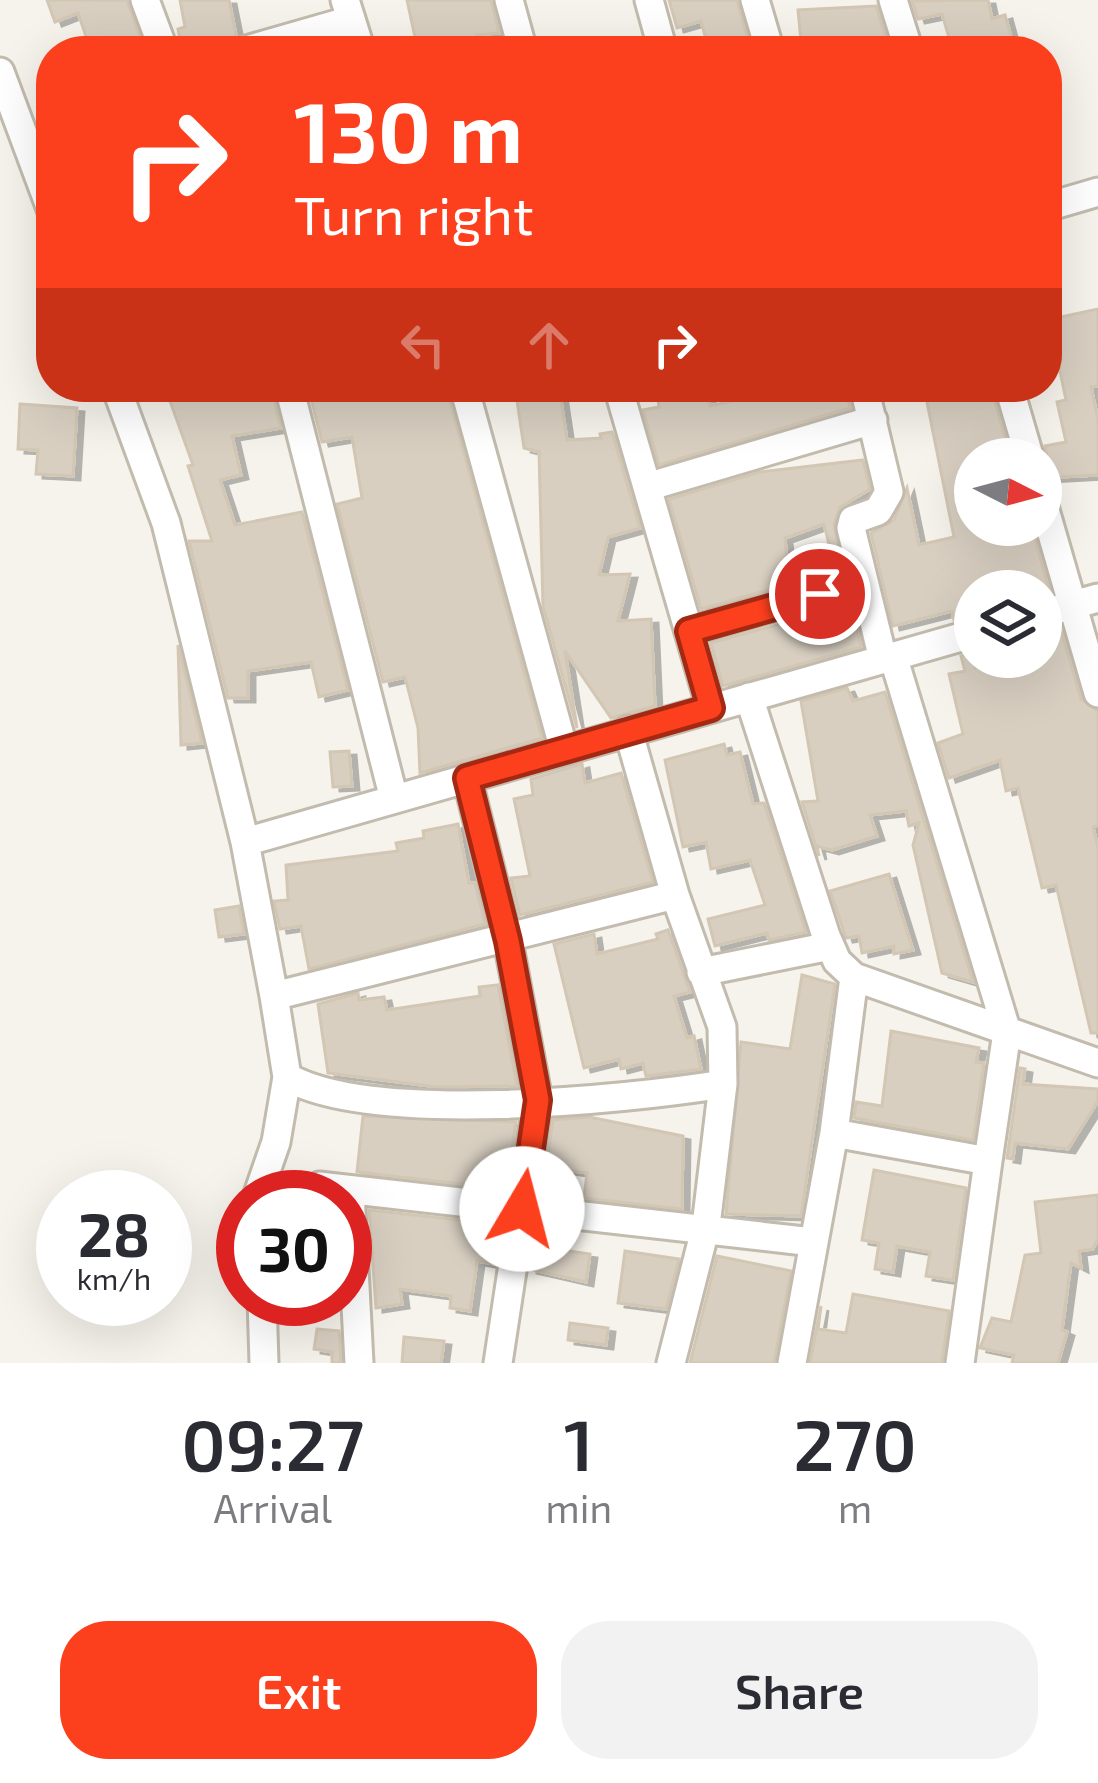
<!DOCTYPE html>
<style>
body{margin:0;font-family:"Exo 2",sans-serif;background:#f2f2f3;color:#2b2b33;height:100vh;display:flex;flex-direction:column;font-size:45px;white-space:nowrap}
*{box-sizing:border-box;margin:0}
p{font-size:39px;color:#7c7c81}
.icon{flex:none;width:66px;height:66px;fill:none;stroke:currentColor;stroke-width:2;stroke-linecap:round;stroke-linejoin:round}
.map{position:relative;height:1363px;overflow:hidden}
.panel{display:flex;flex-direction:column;background:#fff;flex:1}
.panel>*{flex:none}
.top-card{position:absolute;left:36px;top:36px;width:1026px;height:366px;border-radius:48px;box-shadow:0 12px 48px #0002;background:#fc3f1d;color:#fff;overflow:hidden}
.needle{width:78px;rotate:96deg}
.fabs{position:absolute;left:954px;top:438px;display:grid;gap:24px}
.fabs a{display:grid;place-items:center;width:108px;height:108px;border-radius:50%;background:#fff;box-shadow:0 12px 48px #0002;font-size:60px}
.speed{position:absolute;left:36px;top:1170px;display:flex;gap:24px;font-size:60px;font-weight:700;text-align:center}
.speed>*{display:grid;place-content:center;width:156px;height:156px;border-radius:50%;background:#fff;box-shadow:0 12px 48px #0002;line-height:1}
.speed small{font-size:30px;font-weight:400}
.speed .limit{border:18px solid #d22;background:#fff;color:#111}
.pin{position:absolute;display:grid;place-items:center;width:102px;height:102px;color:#fff;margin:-51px;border:6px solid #fff;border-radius:50%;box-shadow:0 3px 12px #0007}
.me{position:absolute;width:132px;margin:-66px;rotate:8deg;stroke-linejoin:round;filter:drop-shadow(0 0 9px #0008)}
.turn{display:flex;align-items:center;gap:42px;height:252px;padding:0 60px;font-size:54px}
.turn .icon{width:156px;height:156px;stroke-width:2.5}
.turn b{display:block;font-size:84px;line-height:102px}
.lanes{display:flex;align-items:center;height:114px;padding:0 60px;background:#0003;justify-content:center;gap:60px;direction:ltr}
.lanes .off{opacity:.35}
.eta{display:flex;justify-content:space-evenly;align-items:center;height:204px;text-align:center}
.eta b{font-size:72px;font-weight:600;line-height:84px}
.primary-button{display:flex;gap:24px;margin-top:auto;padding:24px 60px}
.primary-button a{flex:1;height:138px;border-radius:48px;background:#fc3f1d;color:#fff;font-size:48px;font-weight:600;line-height:138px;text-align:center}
.primary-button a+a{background:#f2f2f3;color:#2b2b33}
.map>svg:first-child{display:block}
</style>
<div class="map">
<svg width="1098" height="1363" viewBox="0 0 1098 1363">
<defs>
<filter id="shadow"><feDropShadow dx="7" dy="4" stdDeviation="0" flood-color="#0004"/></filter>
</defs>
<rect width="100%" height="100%" fill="#f6f3ec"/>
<path fill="#d8cfc1" stroke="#d3c7b4" stroke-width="3" filter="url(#shadow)" d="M47 0H127L145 51H91L78 13 55 22Z
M180 0H229L236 35 225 51H182L178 29 185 27Z
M407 0H491L499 33 476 35 479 51H418Z
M669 0H737L749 43 721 51 717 40 707 43 701 21 677 28Z
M988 0 992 19 1005 15 1013 44 988 51H953L942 14 918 19 912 1Z
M876 6 887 41 802 51 798 10Z
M1098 309V386L1091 387 1098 420V475L1041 478 1048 462 1045 446 1066 442 1057 402 1066 400 1057 357 1047 359V320Z
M165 387H204L206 393 271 387 281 428 232 436 241 475 220 480 235 525 302 512 348 690 319 697 311 662 248 671V698H228L189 541H212L188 466 193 465Z
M308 387H446L542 738 420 773 418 728 405 677 383 682 337 504 362 498 352 437 322 442Z
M515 387H559L567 440 601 438 600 434 612 432 640 528 608 537 599 575 630 574 618 621 651 619 655 706 611 718 565 651 577 728 543 606 539 452 524 448Z
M656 387H707L710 406 768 393 767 387H846L850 408 659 465 643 410 659 407Z
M924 387H991L1011 459H975V525H1031L1050 593 975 591V615L954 620 952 611 893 626 871 533 894 520 907 488 919 545 954 537Z
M20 404 77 408 73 476 36 474 38 450 18 449Z
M863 460 870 489 840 507 834 524 842 568 835 570 824 524 785 538 788 574 795 582 701 609 669 499 760 472Z
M851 603 861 647 723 686 711 643 805 617 807 624 846 614 844 606Z
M1060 627 1081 699 1098 711V825L1093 827 1098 848V1033H1091L1056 885 1042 888 1018 788 1006 791 1000 760 949 778 938 743 963 734 949 674 965 671 961 656 975 652V668L1041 657 1048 651 1043 632Z
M178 645 202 743 181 745Z
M847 688 853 701 885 692 973 982 942 973 913 845 919 823 909 826 906 811 870 815 877 836 832 850 817 846 819 856 802 802 818 801 801 701Z
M724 744 727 755 740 752 753 804 764 803 806 932 769 940 767 933 715 946 708 919 765 905 750 860 711 869 706 842 683 847 665 760Z
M349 751 352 786 333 787 330 752Z
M582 764 585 783 621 773 653 882 520 915 511 878 530 876 514 799 533 795 531 779Z
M458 824 469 883H475L485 924 309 969 301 926 280 929 274 901 288 900 286 865 398 851 396 843 424 838 423 831Z
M889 874 913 950 894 954V946L862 953 859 936 846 938 830 891Z
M239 906 244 934 219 937 215 910Z
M668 930 690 992 674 996 687 1038 694 1036 701 1069 646 1076 643 1063 621 1069 619 1059 584 1068 554 944 594 934 597 954 658 939 656 934Z
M802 975 835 984 801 1216 726 1214 741 1042 790 1049Z
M498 985 517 1086 437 1087 328 1073 318 1004 358 993 359 1000 384 997 387 1010 480 996 479 987Z
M891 1031 979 1048 976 1062 984 1063 973 1140 854 1118 856 1102 882 1106Z
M1020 1068 1025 1069 1023 1084 1098 1089V1101L1068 1149 1015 1143 1013 1159 1007 1158Z
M363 1116 516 1122 506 1189 357 1172Z
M589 1117 683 1136 682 1209 584 1198 587 1173 546 1167 553 1120Z
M874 1170 966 1188 953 1280 926 1276 930 1252 897 1246 893 1272 875 1269 879 1243 862 1240Z
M1098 1195V1239L1093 1249 1079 1251 1081 1268 1071 1263 1062 1330 1067 1332 1058 1363H1012L1014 1355 980 1348 992 1318 1011 1322 1025 1255 1041 1253 1035 1202Z
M369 1210 469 1221 467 1232 499 1237 495 1264 477 1261 470 1311 450 1308 451 1296 400 1289 402 1304 376 1308Z
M534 1246 590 1254 586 1282 530 1269Z
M625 1251 679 1259 666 1309 618 1303Z
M717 1256 791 1271 774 1363H690Z
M853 1294 949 1311 942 1363H810L821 1306 818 1329 846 1333Z
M570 1323 608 1328 606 1345 568 1340Z
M317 1329 339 1331 341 1363H332V1352L314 1349Z
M404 1337 444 1341 441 1363H402Z"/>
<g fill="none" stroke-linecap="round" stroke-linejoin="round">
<g stroke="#c2bbae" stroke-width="33">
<path id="minor" d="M145 0 164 51
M345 0 361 51
M509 0 523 51
M649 0 663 51
M755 0 770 51
M893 0 909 51
M243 51 351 20
M0 72 51 209
M1047 207 1098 192
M116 387 166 523 245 842 274 996 675 895
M289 387 394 799
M464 387 564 750
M618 387 711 708
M864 387 889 492 878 511 853 520 851 528 883 659
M1009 387 1030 459
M647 487 873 420
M1041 496 1098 693
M1041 614 1098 598
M689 631 864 581
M893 656 1007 1032 988 1161
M749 697 826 936 837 961 854 977
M628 730 675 895 722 1027 723 1084 706 1226 671 1363
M467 778 508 941 538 1100 498 1363
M245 842 975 633
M701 972 830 946
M274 996 287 1077C372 1125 624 1100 723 1084
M834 1133 988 1161 960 1363
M319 1186 813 1242
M350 1191 359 1363
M257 1197 276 1142 287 1077
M262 1299 264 1363
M792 1363 834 1133 854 977 1098 1063"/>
</g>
<use href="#minor" stroke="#fff" stroke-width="27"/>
</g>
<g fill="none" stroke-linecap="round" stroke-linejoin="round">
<g stroke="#a42913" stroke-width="30">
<path id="route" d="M522 1209 538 1100 508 941 467 778 711 708 689 631 820 594"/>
</g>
<use href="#route" stroke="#fc3f1d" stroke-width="21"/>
</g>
</svg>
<div class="fabs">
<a><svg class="needle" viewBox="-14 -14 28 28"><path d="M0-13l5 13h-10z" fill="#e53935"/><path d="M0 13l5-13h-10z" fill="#7c7c81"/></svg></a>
<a><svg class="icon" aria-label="layers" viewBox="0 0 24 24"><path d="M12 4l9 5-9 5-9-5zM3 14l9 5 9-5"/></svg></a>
</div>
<div class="speed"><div>28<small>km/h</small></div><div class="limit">30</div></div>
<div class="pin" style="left:820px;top:594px;background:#d93025"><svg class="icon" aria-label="arrive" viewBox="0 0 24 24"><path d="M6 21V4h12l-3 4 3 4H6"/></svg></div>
<svg class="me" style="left:522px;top:1209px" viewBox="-20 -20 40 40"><circle r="19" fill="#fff"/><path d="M0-13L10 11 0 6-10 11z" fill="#fc3f1d"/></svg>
<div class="top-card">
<div class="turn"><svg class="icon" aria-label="right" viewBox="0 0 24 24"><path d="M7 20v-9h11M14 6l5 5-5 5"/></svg><div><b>130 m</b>Turn right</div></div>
<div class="lanes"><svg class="icon off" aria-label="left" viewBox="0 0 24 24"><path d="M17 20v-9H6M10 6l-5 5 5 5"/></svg><svg class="icon off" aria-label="ahead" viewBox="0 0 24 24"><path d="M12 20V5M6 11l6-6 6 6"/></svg><svg class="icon" aria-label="right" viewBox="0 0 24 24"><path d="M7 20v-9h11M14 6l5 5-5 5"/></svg></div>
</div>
</div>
<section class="panel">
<div class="eta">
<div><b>09:27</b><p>Arrival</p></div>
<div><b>1</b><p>min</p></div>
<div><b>270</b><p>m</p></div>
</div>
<div class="primary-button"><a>Exit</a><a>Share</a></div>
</section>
